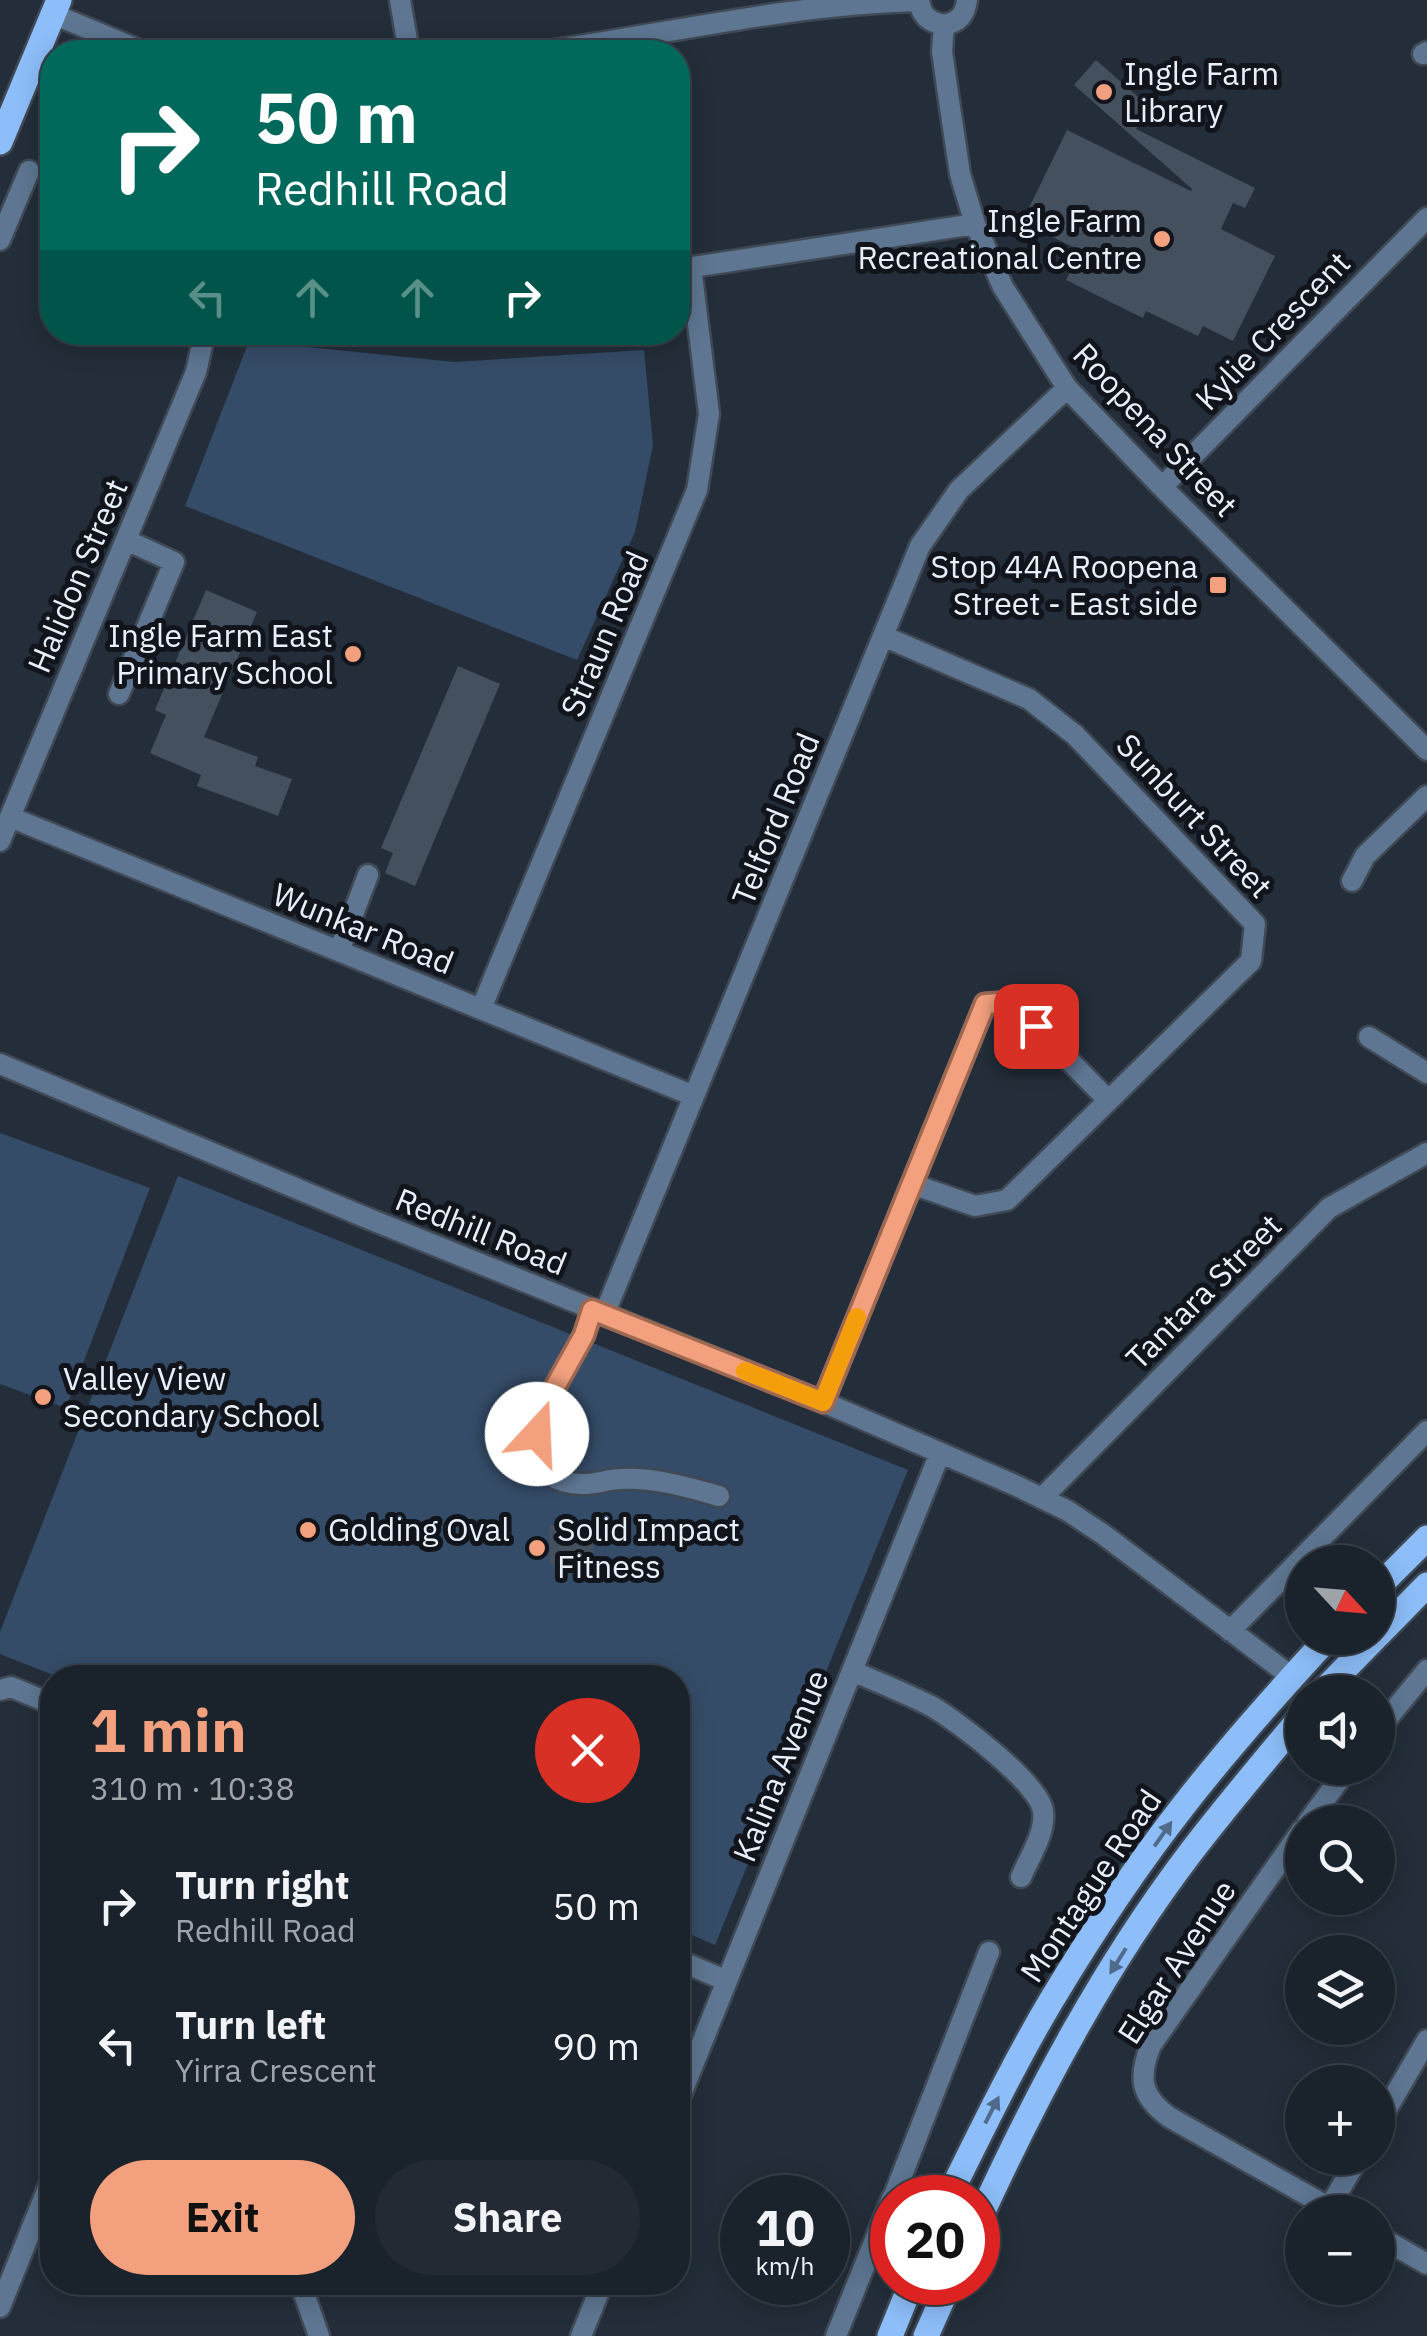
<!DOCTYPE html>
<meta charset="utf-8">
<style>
body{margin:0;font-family:"IBM Plex Sans",sans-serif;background:#232a34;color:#f1f3f6;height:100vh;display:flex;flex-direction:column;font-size:38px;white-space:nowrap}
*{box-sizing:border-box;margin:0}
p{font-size:32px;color:#9fa4a9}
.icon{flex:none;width:55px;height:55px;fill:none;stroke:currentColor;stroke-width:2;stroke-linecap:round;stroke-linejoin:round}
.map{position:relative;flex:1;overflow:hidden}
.sheet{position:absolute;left:40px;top:1665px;width:650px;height:630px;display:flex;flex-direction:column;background:#1a222c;border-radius:40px;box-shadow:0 5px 25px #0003,0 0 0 2px #383f48}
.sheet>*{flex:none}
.banner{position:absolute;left:40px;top:40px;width:650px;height:305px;border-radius:40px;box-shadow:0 5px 25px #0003,0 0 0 2px #383f48;background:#00695c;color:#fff;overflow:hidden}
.needle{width:65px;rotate:116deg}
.controls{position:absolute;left:1285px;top:1545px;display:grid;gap:20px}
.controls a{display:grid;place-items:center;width:110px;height:110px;border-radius:50%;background:#1a222c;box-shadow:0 5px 25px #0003,0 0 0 2px #383f48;font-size:50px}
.speed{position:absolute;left:720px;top:2175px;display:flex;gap:20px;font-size:50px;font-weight:700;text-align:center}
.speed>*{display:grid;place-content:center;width:130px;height:130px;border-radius:50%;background:#1a222c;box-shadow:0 5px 25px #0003,0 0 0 2px #383f48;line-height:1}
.speed small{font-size:25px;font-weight:400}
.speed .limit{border:15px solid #d22;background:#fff;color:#111}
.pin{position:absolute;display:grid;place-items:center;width:85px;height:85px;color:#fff;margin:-42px;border-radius:20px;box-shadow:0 5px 15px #0006}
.me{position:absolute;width:110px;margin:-55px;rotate:20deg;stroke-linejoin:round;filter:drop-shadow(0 0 8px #0008)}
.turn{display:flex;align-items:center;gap:35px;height:210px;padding:0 50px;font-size:45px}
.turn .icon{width:130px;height:130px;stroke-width:2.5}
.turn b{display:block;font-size:70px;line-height:85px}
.lanes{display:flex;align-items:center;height:95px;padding:0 50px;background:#0003;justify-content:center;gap:50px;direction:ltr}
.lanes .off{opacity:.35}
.round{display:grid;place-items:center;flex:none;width:105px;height:105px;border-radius:52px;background:#232a34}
.headline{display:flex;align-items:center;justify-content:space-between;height:170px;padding:0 50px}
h1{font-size:60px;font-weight:700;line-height:75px;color:#f2a07e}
.action{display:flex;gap:20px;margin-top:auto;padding:20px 50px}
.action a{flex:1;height:115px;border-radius:60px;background:#f2a07e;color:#111;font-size:40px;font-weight:700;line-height:115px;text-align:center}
.action a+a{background:#232a34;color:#f1f3f6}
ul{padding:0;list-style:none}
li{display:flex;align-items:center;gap:30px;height:140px;padding:0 50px}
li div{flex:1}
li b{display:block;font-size:38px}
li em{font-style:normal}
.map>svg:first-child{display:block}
</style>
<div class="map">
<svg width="1427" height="2336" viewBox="0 0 1427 2336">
<rect width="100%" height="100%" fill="#232e3a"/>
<path fill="#354c68" d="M249 341 454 362 644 350 653 445 635 532 577 660 185 506Z
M0 1133 150 1188 66 1408 0 1384Z
M178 1176 908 1470 715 1945 678 1929V1678L58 1677 0 1654V1632Z"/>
<path fill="#45505e" d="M1096 60 1153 110 1136 129 1255 188 1245 208 1233 203 1221 229 1275 256 1233 341 1203 326 1198 336 1146 311 1143 318 1066 280 1081 251 1022 222 1067 130 1191 191 1192 189 1074 85Z
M206 590 257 612 204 737 258 757 255 766 292 779 278 816 197 786 201 775 150 753 166 715 155 710Z
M458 666 500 684 415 886 385 873 393 853 381 848Z
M593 1524V1564L550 1565 549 1525Z"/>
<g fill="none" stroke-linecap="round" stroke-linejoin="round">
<g stroke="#3f4955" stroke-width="25">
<path id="minor" d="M400 0 409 52
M919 0C921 16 929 22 944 25 959 22 965 15 967 0
M53 14 144 52
M944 25 942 51 948 94 960 174 975 224 1003 287 1067 388 1162 487 1427 750
M540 52C666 34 792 4 919 1
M1423 54 1427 52
M0 240 29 171
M680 269 975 224
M1162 487 1427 218
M883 636 1029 699 1075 735 1255 924 1251 961 1007 1200 975 1206 912 1184
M119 694 174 562 126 540
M10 817 694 1096
M0 841 196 372 205 332
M1352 881 1365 856 1427 796
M339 951 368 875
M481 1009 697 490 709 414 691 267
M1369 1037 1427 1073
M0 1064 367 1218 823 1402 1017 1486 1068 1511 1104 1535 1292 1677
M592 1309C589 1319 587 1330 582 1339 572 1359 557 1378 549 1399 534 1437 526 1483 582 1484 595 1485 608 1479 620 1479 653 1477 687 1487 719 1496
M604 1315 920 546 959 490 1067 388
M823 1402 985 1004 1012 1002 1108 1100
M1042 1498 1329 1208 1427 1153
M1230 1631 1427 1431
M852 1671C878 1682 905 1693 931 1706 956 1720 1040 1784 1043 1811 1046 1833 1029 1858 1021 1877
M0 1690 11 1687 52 1704
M1378 1730 1427 1670
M1308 1822 1348 1768
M1302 1830 1151 2045C1138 2077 1140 2096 1169 2117L1337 2212
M678 1960 727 1981
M678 2102 940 1453
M1378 2124 1427 2040
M899 2183 933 2198
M893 2198 989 1952
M1329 2208 1358 2158
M1378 2236 1427 2264
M300 2282 319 2336
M0 2307 52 2178
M581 2336 603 2282
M836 2336 892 2198"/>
</g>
<g stroke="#3f4955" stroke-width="30">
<path id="major" d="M0 142 59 0
M1378 1587 1427 1538
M1378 1635 1427 1585
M1322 1692 1375 1638
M948 2198C981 2132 1013 2065 1051 2001 1090 1936 1137 1865 1184 1805 1229 1747 1278 1692 1328 1638
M978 2222C1037 2093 1105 1965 1191 1852 1227 1805 1265 1760 1302 1716
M890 2336 912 2282
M926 2336 950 2282"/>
</g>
<use href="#minor" stroke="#5e7692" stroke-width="20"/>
<use href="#major" stroke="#8dbef9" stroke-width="25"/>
</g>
<defs><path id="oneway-solid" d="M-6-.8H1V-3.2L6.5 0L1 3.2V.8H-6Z" transform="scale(2.5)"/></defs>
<g fill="#4f6a8a">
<use href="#oneway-solid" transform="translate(1163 1834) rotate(-55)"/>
<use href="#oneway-solid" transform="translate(1118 1961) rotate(122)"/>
<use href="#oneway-solid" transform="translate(992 2110) rotate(-63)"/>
</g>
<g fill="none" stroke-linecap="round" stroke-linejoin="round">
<g stroke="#9d6852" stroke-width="25">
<path id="route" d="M537 1434 550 1396 584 1335 592 1310 823 1402 985 1004 1012 1002 1036 1026"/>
</g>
<use href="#route" stroke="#f2a07e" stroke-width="18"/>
<path stroke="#f59e0b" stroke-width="18" d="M745 1371 823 1402 857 1317"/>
</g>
<g fill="#f2a07e" stroke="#11151b" stroke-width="4">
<circle cx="1104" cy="92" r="10"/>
<circle cx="1162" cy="239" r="10"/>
<rect x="1208" y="575" width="20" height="20" rx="5"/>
<circle cx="353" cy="654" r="10"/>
<circle cx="43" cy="1397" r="10"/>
<circle cx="308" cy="1530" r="10"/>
<circle cx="537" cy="1548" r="10"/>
</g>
<g text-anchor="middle" stroke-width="10" stroke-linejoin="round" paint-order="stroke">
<g font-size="32" fill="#e8eff8" stroke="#11151b" text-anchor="start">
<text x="1124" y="85">Ingle Farm<tspan x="1124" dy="37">Library</tspan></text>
<text x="1142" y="232" text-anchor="end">Ingle Farm<tspan x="1142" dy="37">Recreational Centre</tspan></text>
<text x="1198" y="578" text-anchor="end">Stop 44A Roopena<tspan x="1198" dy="37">Street - East side</tspan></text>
<text x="333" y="647" text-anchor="end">Ingle Farm East<tspan x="333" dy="37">Primary School</tspan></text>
<text x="63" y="1390">Valley View<tspan x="63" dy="37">Secondary School</tspan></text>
<text x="328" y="1541">Golding Oval</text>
<text x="557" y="1541">Solid Impact<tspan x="557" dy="37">Fitness</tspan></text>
</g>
<g font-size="32" fill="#e8eff8" stroke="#11151b">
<text transform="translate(1273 331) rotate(-46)" y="11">Kylie Crescent</text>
<text transform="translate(1155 430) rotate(47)" y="11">Roopena Street</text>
<text transform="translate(78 576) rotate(-67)" y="11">Halidon Street</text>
<text transform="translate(605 634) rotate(-67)" y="11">Straun Road</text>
<text transform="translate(1194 816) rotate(47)" y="11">Sunburt Street</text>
<text transform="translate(776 819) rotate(-68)" y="11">Telford Road</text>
<text transform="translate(363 929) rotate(22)" y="11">Wunkar Road</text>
<text transform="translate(481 1232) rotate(22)" y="11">Redhill Road</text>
<text transform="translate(1204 1292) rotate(-45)" y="11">Tantara Street</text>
<text transform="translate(781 1766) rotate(-68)" y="11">Kalina Avenue</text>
<text transform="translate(1091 1886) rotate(-56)" y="11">Montague Road</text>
<text transform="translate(1177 1962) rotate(-57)" y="11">Elgar Avenue</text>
</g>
</g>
</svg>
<div class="controls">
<a><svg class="needle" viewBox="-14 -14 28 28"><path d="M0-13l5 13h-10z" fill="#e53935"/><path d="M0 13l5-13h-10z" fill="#9fa4a9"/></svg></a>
<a><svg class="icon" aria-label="sound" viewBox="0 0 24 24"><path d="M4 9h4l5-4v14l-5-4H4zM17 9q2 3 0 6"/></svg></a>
<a><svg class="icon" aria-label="search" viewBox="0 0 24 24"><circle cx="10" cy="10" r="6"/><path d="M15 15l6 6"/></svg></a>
<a><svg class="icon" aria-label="layers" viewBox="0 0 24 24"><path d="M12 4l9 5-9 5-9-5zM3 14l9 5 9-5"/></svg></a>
<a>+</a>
<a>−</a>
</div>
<div class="speed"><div>10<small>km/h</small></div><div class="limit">20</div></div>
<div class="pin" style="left:1036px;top:1026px;background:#d93025"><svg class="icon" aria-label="arrive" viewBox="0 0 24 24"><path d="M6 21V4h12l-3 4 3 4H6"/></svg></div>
<svg class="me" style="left:537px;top:1434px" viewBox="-20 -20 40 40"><circle r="19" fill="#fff"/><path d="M0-13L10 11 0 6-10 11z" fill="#f2a07e"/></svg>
<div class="banner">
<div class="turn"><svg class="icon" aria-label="right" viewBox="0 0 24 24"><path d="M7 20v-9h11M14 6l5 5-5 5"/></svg><div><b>50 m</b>Redhill Road</div></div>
<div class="lanes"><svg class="icon off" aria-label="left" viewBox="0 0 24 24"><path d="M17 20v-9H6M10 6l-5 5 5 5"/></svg><svg class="icon off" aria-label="ahead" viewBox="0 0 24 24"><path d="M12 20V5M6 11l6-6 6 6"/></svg><svg class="icon off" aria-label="ahead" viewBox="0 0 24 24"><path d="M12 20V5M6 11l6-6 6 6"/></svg><svg class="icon" aria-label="right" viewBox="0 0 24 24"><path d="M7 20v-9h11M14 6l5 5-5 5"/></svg></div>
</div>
<section class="sheet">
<div class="headline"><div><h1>1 min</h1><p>310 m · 10:38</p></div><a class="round" style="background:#d93025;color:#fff"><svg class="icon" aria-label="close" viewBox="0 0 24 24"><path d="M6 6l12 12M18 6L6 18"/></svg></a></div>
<ul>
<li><svg class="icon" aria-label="right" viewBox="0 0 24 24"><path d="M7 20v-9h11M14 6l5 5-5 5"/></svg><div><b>Turn right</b><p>Redhill Road</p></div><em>50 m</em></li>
<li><svg class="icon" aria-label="left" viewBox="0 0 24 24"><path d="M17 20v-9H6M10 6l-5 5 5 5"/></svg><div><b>Turn left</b><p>Yirra Crescent</p></div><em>90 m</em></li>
</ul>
<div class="action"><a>Exit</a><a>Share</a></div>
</section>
</div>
